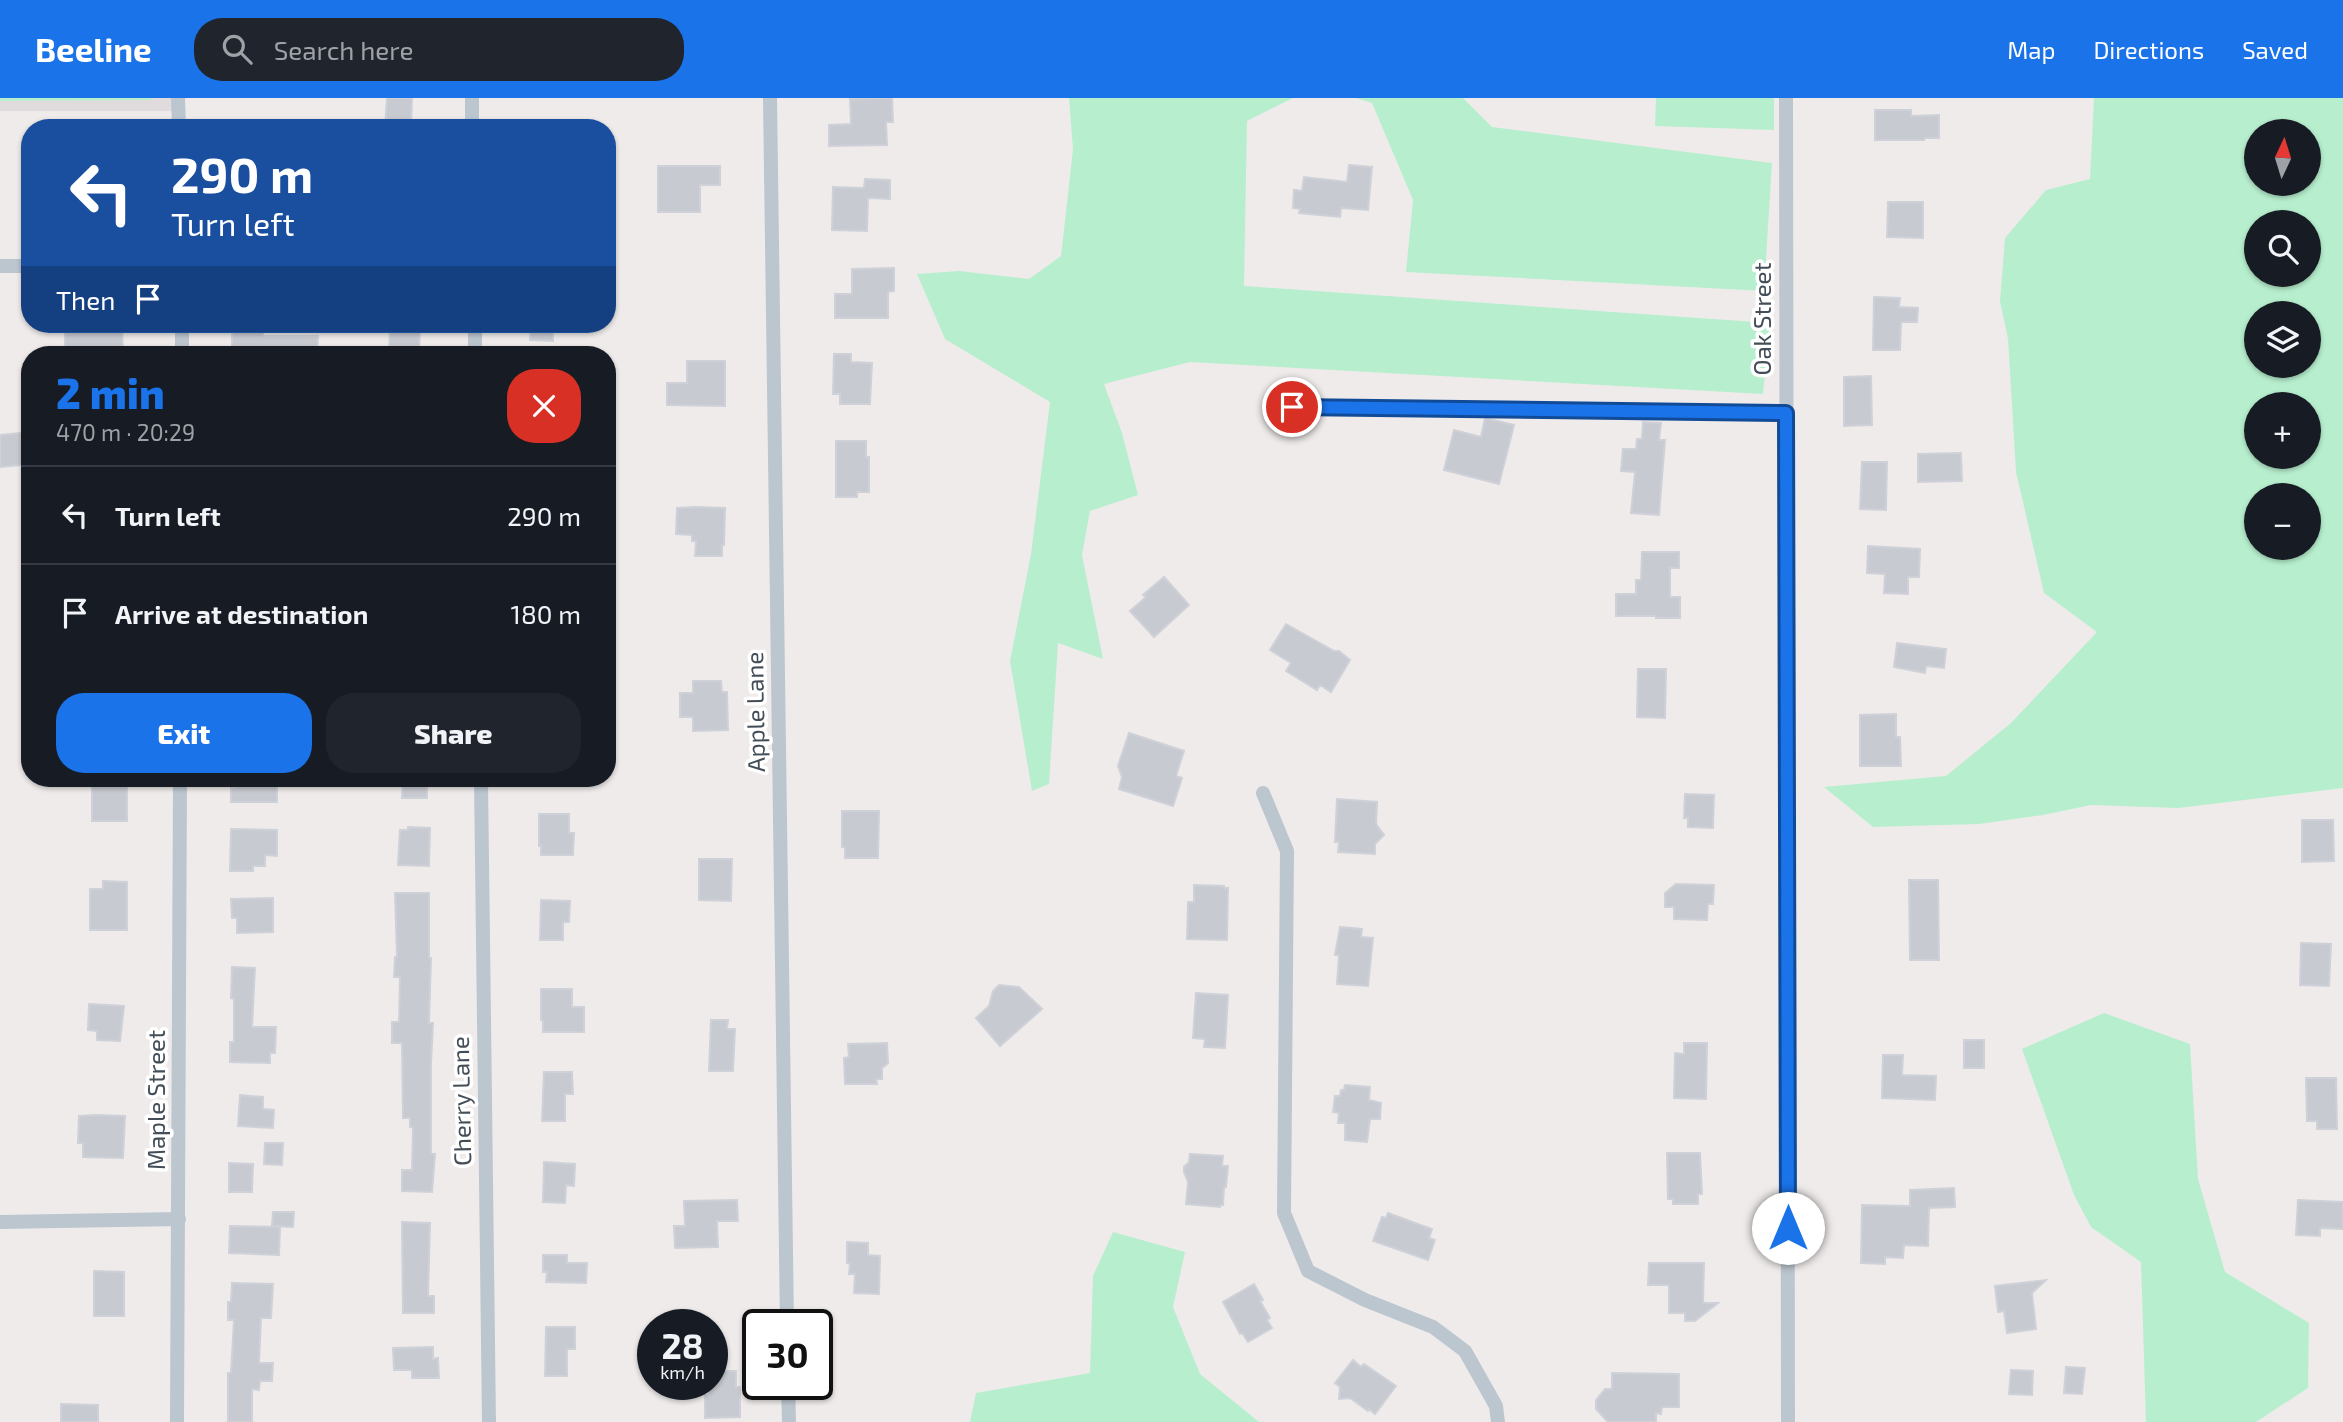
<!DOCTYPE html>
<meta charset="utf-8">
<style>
body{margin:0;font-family:"Exo 2",sans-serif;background:#20242c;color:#f1f3f6;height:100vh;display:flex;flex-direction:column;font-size:26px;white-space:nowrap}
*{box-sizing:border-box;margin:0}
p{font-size:23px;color:#9ea1a6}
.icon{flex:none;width:38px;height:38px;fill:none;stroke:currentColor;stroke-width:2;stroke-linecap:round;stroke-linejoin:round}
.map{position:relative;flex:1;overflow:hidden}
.panel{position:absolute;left:21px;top:248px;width:595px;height:441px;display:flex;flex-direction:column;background:#171b24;border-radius:28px;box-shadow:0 2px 5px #0004}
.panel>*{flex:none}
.banner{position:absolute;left:21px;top:21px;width:595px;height:214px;border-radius:28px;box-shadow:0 2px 5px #0004;background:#1a4fa0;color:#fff;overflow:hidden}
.needle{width:46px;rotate:4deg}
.tools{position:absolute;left:2244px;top:21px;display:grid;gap:14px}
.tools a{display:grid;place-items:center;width:77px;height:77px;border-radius:50%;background:#171b24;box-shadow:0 2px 5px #0004;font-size:35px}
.speed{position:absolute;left:637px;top:1211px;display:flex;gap:14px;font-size:35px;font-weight:700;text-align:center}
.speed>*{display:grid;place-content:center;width:91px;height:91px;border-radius:50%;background:#171b24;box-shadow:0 2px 5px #0004;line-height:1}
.speed small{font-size:18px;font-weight:400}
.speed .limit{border:4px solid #111;border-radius:10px;background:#fff;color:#111}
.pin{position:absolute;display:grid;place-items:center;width:60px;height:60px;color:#fff;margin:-30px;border:4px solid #fff;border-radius:50%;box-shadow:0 2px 7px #0007}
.me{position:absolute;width:77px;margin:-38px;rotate:0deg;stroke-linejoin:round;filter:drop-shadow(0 0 5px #0008)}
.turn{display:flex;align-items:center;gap:24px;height:147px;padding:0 35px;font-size:32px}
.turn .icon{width:91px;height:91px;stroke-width:2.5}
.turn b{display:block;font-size:49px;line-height:60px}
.then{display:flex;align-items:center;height:66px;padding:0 35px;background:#0003;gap:14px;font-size:26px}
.round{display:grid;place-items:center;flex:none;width:74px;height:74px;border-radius:28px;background:#20242c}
.summary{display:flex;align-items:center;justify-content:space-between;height:119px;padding:0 35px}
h1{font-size:42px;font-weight:800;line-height:52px;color:#1a73e8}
.button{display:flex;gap:14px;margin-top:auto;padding:14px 35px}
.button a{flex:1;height:80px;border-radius:28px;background:#1a73e8;color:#fff;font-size:28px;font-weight:800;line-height:80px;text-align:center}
.button a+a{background:#20242c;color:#f1f3f6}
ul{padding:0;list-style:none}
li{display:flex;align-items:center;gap:21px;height:98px;padding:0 35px;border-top:2px solid #363941}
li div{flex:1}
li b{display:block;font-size:26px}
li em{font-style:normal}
header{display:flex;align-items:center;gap:42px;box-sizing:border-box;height:98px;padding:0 35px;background:#1a73e8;color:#fff}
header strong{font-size:33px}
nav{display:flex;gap:38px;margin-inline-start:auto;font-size:24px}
.search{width:490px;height:63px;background:#20242c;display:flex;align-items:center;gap:18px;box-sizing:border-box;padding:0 24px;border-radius:28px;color:#9ea1a6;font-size:26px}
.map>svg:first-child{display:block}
</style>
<header>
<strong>Beeline</strong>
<div class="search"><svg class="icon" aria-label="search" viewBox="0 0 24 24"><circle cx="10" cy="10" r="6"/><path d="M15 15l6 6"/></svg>Search here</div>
<nav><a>Map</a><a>Directions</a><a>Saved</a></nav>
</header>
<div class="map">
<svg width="2343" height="1324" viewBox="0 0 2343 1324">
<rect width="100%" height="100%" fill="#efebeb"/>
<path fill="#e0dcdd" d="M0 0H178V13H0Z"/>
<path fill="#b7efce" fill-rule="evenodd" d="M0 0H152V2L0 3Z
M1069 0H1293L1247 23 1244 188 1770 225 1763 296 1190 264 1104 286 1122 335 1138 397 1090 413 1082 457 1103 561 1058 545 1049 686 1032 693 1010 563 1031 456 1050 304 945 241 917 176 959 173 1029 181 1061 158 1073 51Z
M1356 0H1463L1492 29 1772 65 1764 193 1406 174 1413 102 1372 5Z
M1656 0H1774V32L1655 28Z
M2094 0H2343V690L2178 710 2091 707 2043 717 1979 726 1873 729 1824 689 1946 678 2011 625 2097 534 2044 495 2016 374 2008 241 2000 203 2005 140 2046 92 2090 81ZM2308 33V86H2256V33ZM2256 124H2308V177H2256ZM2256 215H2308V268H2256ZM2308 306V359H2256V306ZM2308 397V450H2256V397Z
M2104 915 2190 946 2198 1081 2225 1174 2309 1225 2308 1290 2256 1324H2146L2141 1164 2091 1129 2074 1097 2022 951Z
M1113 1134 1185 1154 1173 1209 1200 1276 1259 1324H970L976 1295 1090 1275 1093 1178Z"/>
<path fill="#c8cad1" stroke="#cfd1d8" stroke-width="2" d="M387 0H412L411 30H385Z
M892 0 893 24H886L887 47 829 48V27L851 26 850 1Z
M1875 12H1911V18L1939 17V40H1925L1924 42H1875Z
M1349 67 1372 69 1368 112 1341 110 1340 119 1299 115 1300 111 1293 110 1294 92 1302 93 1304 79 1347 84Z
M658 68H720V87H700V114H658Z
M865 81 890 82V101L868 100 867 133 832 132 833 89 864 90Z
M1888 104H1923V140L1887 139Z
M894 170V193L888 194V220H835V196H852V171Z
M1874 199 1900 200 1899 209 1918 210 1917 224H1901L1900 252H1873Z
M99 226H122L123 257H65V232L99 230Z
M232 226H263V238H318L317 257 232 255Z
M398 226H420L419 255H411V257H389L390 230 398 231Z
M531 226H553V243L530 242Z
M834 256H851V264L872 265 870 306H840V296H833Z
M687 263H725V308L667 307V285H687Z
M1871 278 1872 327 1844 328V279Z
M1485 320 1514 327 1499 386 1444 372 1454 332 1481 339Z
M1643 324 1661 325 1659 342H1665L1659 417 1631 415 1635 374 1621 373 1623 351H1636L1637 341H1642Z
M29 334 30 366 0 369V337Z
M836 343H866V359H869V394H857V399H836Z
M1961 355 1962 383 1918 384V356Z
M1862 364H1887L1886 412 1860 411Z
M696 409 725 410 724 447H722V458H695L696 443H692V437L676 436 677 410Z
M1868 448 1920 451 1919 479H1908V496L1884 495 1885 476 1867 475Z
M1642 454H1679V470H1670V499H1680V520H1656V518H1616V496H1636V482H1641Z
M1164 479 1189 507 1154 539 1130 513 1146 499 1143 497Z
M1286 526 1334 553H1339L1350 562 1331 594 1320 587 1317 592 1286 573 1291 565 1270 552Z
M1897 545 1946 551 1944 570 1926 568 1925 575 1894 569Z
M1638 571H1666L1665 620 1637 619Z
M693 583H721L722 594H727L728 632 693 633V619H680V595H693Z
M1896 616V639H1900L1901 668H1860V617Z
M1129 635 1184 653 1176 678 1182 680 1173 708 1119 691 1122 679 1118 668Z
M92 681H127V723H92Z
M235 681H277V704H231V690H235Z
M403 681H423V684H427V700H402Z
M1685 696 1714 697 1713 730 1688 729V720H1684Z
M1337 701 1377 704 1376 726 1384 737 1375 746V756L1338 754 1339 744H1335Z
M842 713H879L878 760H845V749H842Z
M539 716H569V735H574L573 757H541V748H539Z
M2302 722H2333L2334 763 2302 764Z
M408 729 430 730 429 768 398 767 400 732H408Z
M231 731 277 732V758L265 757V768H253V773H230Z
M699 761H732L731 803 699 802Z
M1909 782H1938L1939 862H1910Z
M103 783 127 784V832H90V791H103Z
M1676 786 1714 787 1713 806H1708L1707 822 1674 821V809H1665V795Z
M1194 787 1224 788V790H1228L1227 842 1187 841 1188 804H1194Z
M395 795H429V860H431L429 925H433L431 965V1056H435L432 1094 402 1093V1072H412L413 1029H410V1020H403L402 945H392V924H399L400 879H394L395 859H397Z
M273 800V834L237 835V820H232L231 801Z
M541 802 570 803 569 824H563V842H540Z
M1340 829 1362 831 1361 839 1373 840 1368 888 1337 886 1339 857H1335Z
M2301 845 2331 846 2329 888 2300 887Z
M232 869 255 870 252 929H276L275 955H270V965L230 964V944H234V901L231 900Z
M999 887 1019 889 1042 911 1000 948 976 920 989 908 993 893Z
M541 891H572V909H584V934H543V923L541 922Z
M1196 895 1228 897 1225 950 1204 949 1205 941 1193 940Z
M89 906 124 908 120 943 97 942V933L88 932Z
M711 922H728L727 931H735L733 973H709Z
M1964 942H1984V970H1964Z
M887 945 888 965 882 970V981H876L877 986H845L844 960 849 959 848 946Z
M1684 945H1707L1706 1001 1674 1000 1675 955 1684 956Z
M1883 957H1903L1902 977 1936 978 1935 1002 1882 1000Z
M544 974H572L573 996H565V1023H542Z
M2306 980H2336L2337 1031H2317V1023H2307Z
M1345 987 1370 989 1369 1002 1381 1005 1380 1021H1370L1367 1044 1345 1042V1025H1338L1339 1015 1333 1014 1335 998H1340L1341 992H1344Z
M240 997 263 999V1011L274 1012 273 1030 238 1028Z
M96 1017 125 1018 123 1060 83 1059V1045H78L79 1018Z
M265 1045H283L282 1067 264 1066Z
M1667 1055H1700L1702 1096H1698V1106H1673V1101H1668Z
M1190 1056 1223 1058 1222 1068H1228L1226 1089H1224L1223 1107H1220V1109L1186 1106 1188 1084 1184 1074V1069L1189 1064Z
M544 1064 575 1066 574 1088 566 1087 565 1105 543 1104Z
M229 1065 253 1066 252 1094H229Z
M1954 1090 1955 1109 1929 1110 1928 1148 1904 1147 1903 1160 1885 1159V1166L1861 1165 1862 1107 1910 1108V1092Z
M737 1102 738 1123H717L718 1149 675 1150 674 1128H685L684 1103Z
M2298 1102 2343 1104V1131L2320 1130V1138L2296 1137Z
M273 1114H294L293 1129 272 1128Z
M1388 1115 1432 1131 1429 1140 1435 1142 1428 1162 1373 1143 1382 1119 1386 1120Z
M402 1124 430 1125 428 1198H434V1215H403Z
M230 1128 280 1129 279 1157 229 1155Z
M847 1144 868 1145V1157L880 1158 879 1196 854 1195 855 1176H849L850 1166 847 1165Z
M543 1157H567V1165H587L586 1185 546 1184 547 1174H543Z
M1649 1165H1704L1703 1205H1718L1695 1223H1685V1215H1669V1187H1648Z
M94 1173 124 1174V1218H94Z
M2046 1182 2032 1195 2036 1231 2007 1235 2004 1213 1998 1214 1995 1188Z
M232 1185 273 1186 271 1220H261L259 1265H273L272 1283H260L259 1292 252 1291V1324H228V1275H231L234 1222H228V1204H231Z
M1254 1186 1263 1202 1260 1203 1270 1220 1267 1222 1272 1230 1248 1244 1242 1235 1240 1236 1223 1204Z
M546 1229H575V1251H567V1278H545Z
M433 1249V1261L438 1260 439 1280H412V1272H394L393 1250Z
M1353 1262 1361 1269 1364 1266 1396 1288 1375 1316 1369 1311 1368 1313 1350 1300 1339 1301 1340 1289 1335 1285Z
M2066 1269 2085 1270 2082 1296 2064 1295Z
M2011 1272 2033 1273 2032 1297 2009 1296Z
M712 1273H736V1289H740V1319L705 1320V1297H709Z
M1612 1275 1679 1276V1309H1662L1661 1316 1656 1315V1324H1608L1596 1311V1302L1605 1291H1612Z
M61 1306 98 1307V1324H61Z"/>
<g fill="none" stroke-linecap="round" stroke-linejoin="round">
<path stroke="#bcc6cf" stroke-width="7" d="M1292 309 1786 315"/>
<path stroke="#bcc6cf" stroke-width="14" d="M178 0 179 30
M472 0V30
M770 0 787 1227
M1786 0 1788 1324
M0 168H30
M475 226V257
M182 257V226
M481 681 489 1324
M1263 695 1287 753 1284 1115 1308 1173 1365 1202 1433 1229 1465 1253 1496 1308 1498 1324
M0 1124 179 1121
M788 1286 789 1324
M177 1324 180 681"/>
</g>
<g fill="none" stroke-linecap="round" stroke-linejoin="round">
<g stroke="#114b97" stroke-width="18">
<path id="route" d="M1292 309 1786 315 1788 1130"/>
</g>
<use href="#route" stroke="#1a73e8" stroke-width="12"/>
</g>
<g text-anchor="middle" stroke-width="7" stroke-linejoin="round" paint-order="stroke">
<g font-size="24" fill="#444e59" stroke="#fff">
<text transform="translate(1763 221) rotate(-90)" y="8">Oak Street</text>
<text transform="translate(756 614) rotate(-91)" y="8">Apple Lane</text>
<text transform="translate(157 1002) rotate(-90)" y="8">Maple Street</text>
<text transform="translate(462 1003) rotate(-91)" y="8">Cherry Lane</text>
</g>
</g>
</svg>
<div class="tools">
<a><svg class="needle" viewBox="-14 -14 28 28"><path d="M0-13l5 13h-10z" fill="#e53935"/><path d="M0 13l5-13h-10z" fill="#9ea1a6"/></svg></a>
<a><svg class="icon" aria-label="search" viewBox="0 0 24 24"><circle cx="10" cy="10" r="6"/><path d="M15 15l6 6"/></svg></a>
<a><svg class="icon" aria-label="layers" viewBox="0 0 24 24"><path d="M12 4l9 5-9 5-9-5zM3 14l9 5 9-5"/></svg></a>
<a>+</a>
<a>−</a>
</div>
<div class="speed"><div>28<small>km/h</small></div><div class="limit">30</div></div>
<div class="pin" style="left:1292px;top:309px;background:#d93025"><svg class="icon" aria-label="arrive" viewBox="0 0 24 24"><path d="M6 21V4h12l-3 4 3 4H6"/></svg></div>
<svg class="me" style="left:1788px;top:1130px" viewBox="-20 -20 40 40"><circle r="19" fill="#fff"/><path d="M0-13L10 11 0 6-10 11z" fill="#1a73e8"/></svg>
<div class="banner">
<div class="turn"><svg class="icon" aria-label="left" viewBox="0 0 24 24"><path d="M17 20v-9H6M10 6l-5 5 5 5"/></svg><div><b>290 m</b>Turn left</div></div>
<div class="then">Then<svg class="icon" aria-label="arrive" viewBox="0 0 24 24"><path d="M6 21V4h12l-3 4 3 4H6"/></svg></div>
</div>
<section class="panel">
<div class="summary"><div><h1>2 min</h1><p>470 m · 20:29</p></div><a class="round" style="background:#d93025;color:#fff"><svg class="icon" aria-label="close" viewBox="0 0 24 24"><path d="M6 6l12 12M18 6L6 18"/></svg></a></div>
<ul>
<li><svg class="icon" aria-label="left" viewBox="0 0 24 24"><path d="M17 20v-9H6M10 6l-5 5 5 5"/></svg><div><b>Turn left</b></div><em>290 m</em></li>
<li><svg class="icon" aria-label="arrive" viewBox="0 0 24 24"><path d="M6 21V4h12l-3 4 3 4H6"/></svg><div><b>Arrive at destination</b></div><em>180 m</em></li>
</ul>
<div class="button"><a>Exit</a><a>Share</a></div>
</section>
</div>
